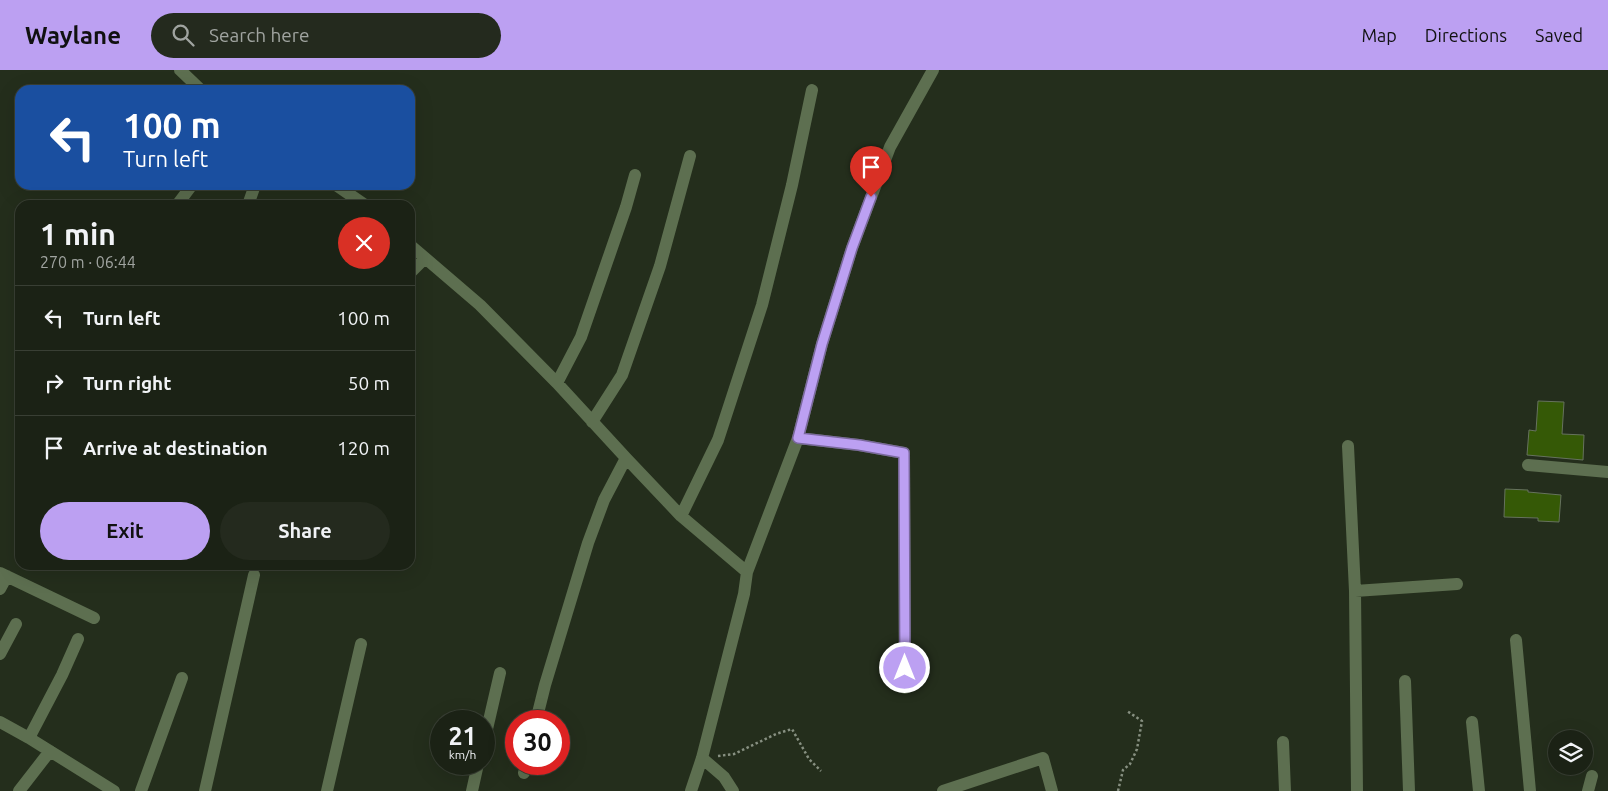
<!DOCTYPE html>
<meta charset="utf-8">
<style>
body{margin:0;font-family:Ubuntu,sans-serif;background:#242a1e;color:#f1f3f6;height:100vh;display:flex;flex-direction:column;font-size:19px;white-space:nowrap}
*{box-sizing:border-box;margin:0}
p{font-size:16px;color:#a0a4a0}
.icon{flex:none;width:28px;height:28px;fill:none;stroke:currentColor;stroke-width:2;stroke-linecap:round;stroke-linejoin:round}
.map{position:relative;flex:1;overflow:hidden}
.side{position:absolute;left:15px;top:130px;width:400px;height:370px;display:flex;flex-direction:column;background:#1b2215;border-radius:15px;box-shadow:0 5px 20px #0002,0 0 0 1px #393f34}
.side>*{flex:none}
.top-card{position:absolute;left:15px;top:15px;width:400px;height:105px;border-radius:15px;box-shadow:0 5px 20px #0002,0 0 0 1px #393f34;background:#1a4fa0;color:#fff;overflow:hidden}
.fabs{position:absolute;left:1548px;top:660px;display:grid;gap:10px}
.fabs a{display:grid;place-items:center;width:45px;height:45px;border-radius:50%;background:#1b2215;box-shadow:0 5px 20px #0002,0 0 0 1px #393f34;font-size:25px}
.speed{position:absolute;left:430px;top:640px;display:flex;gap:10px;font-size:25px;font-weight:700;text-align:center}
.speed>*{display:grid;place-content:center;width:65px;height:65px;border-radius:50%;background:#1b2215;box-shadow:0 5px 20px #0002,0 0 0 1px #393f34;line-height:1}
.speed small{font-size:12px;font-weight:400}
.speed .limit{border:8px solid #d22;background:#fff;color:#111}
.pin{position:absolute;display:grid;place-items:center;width:42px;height:42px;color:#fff;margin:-51px -21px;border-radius:50% 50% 50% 0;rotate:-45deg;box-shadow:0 0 5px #0007}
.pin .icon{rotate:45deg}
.me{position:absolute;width:55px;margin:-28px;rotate:0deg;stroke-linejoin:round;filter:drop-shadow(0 0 4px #0008)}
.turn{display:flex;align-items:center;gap:18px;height:105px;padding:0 25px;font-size:22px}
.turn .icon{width:65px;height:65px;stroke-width:2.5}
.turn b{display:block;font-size:35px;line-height:42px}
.round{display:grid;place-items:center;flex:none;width:52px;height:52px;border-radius:26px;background:#242a1e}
.head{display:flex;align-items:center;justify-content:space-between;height:85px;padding:0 25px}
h1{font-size:30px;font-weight:700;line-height:38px}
.action{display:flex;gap:10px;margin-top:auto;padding:10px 25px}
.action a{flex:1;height:58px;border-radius:30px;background:#bca0f2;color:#111;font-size:20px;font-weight:700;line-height:58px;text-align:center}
.action a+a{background:#242a1e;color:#f1f3f6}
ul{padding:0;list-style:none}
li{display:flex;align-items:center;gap:15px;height:65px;padding:0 25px;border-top:1px solid #393f34}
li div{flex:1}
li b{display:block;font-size:19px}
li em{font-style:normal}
header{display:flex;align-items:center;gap:30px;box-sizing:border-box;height:70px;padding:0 25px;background:#bca0f2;color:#111}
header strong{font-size:24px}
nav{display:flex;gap:28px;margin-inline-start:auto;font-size:18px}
.search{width:350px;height:45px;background:#242a1e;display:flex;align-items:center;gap:12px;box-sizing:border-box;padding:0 18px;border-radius:28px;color:#a0a4a0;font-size:19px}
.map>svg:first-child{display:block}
</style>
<header>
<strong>Waylane</strong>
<div class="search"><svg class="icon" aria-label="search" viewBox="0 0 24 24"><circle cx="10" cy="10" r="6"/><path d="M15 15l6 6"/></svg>Search here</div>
<nav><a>Map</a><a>Directions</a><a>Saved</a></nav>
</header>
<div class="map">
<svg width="1608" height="721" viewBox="0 0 1608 721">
<rect width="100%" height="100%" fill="#242e1c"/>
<path fill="#355906" stroke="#66725e" d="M1538 331 1564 332 1562 364 1584 365 1583 390 1527 385 1529 360 1536 361Z
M1505 419 1528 420V422L1561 425 1559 452 1538 451V448L1504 447Z"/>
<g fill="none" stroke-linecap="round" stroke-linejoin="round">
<path stroke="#879081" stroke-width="2.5" stroke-dasharray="2.5 2.5" stroke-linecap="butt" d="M718 686 734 684 776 664 792 659 809 689 821 701
M1118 721 1123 700 1130 694 1137 679 1142 651 1127 641"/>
<path stroke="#5d6f50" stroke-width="12" d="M180 0 201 20
M336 115 365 135
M177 135 192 115
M248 135 255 115
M410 175 480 235 557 313 626 388 681 446 747 502 744 524 702 688 691 721
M410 203 425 188
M557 313 581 267 626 137 635 105
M592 352 622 305 660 196 690 86
M798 368 859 375 904 383 905 618
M1348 376 1355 521 1357 721
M1528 395 1608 402
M681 446 718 370 762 235 792 115 812 20
M747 502 798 368 822 274 852 178 890 77 933 0
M0 503 94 548
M0 519 7 506
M1355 521 1457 514
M1516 570 1530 721
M0 584 16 554
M1405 611 1409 721
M536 651 545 615 588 473 604 430 626 388
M0 652 29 668 114 721
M1472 652 1479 721
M29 668 62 605 78 569
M484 672 500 603
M1283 672 1285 721
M702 688 724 707 733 721
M524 703 526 694
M19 721 50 681
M141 721 182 608
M205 721 254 505
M327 721 361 574
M472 721 478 694
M943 721 1043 688 1052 721
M1588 721 1592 706"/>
</g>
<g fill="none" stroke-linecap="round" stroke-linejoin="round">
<g stroke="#7a689d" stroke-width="12">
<path id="route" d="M871 127 852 178 822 274 798 368 859 375 904 383 905 598"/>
</g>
<use href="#route" stroke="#bca0f2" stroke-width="9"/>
</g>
</svg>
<div class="fabs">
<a><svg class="icon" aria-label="layers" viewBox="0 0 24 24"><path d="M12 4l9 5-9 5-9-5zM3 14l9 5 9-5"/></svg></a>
</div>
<div class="speed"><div>21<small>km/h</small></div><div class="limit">30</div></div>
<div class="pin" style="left:871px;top:127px;background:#d93025"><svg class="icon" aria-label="arrive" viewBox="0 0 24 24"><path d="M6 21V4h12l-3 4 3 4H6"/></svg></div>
<svg class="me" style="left:905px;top:598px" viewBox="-20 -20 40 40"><circle r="17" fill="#bca0f2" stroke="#fff" stroke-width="3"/><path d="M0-11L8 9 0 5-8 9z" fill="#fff"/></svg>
<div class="top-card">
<div class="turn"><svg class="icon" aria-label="left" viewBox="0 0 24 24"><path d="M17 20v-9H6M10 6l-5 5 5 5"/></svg><div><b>100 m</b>Turn left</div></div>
</div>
<section class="side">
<div class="head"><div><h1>1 min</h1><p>270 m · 06:44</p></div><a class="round" style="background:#d93025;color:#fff"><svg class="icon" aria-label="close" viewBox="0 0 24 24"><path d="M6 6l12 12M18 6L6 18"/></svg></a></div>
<ul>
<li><svg class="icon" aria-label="left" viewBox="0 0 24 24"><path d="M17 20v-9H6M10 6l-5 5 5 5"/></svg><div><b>Turn left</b></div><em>100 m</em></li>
<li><svg class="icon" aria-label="right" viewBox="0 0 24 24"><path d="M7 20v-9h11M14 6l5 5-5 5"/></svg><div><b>Turn right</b></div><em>50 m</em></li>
<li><svg class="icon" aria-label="arrive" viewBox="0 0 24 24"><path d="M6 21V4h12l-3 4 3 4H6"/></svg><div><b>Arrive at destination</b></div><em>120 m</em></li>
</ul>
<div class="action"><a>Exit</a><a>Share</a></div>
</section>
</div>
